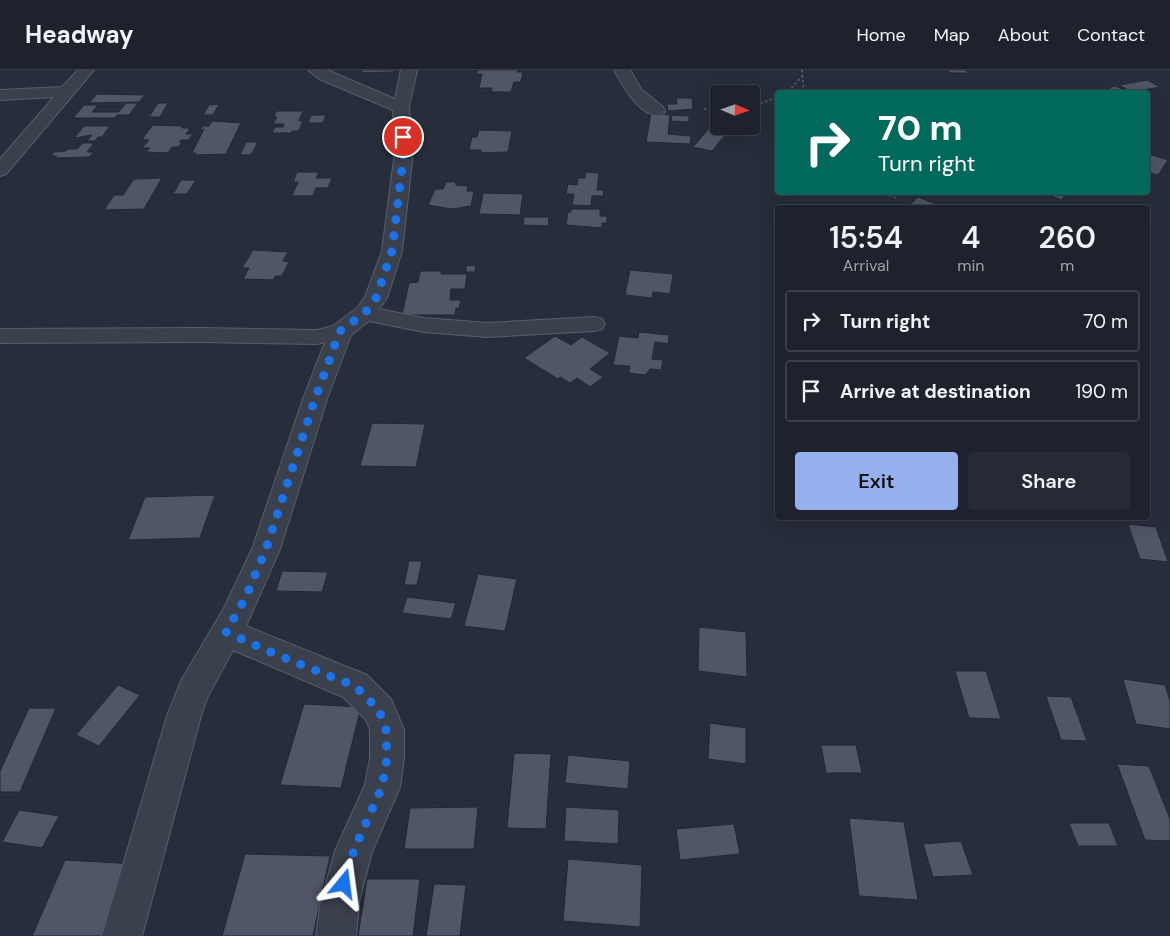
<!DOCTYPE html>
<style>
body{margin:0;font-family:"DM Sans",sans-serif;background:#252a34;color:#f1f3f6;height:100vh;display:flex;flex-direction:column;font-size:19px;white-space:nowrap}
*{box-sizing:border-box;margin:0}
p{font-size:16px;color:#a0a4a9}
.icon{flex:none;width:28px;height:28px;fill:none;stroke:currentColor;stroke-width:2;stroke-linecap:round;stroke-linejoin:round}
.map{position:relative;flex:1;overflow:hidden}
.side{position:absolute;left:775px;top:135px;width:375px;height:315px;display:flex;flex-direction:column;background:#1d222c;border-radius:5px;box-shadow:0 5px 20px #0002,0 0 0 1px #3b3f48}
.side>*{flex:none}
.guide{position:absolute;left:775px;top:20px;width:375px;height:105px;border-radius:5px;box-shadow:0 5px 20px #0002,0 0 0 1px #3b3f48;background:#00695c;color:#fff;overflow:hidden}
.needle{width:32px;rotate:92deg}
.tools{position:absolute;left:710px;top:15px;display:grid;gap:10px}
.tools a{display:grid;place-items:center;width:50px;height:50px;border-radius:5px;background:#1d222c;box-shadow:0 5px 20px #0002,0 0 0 1px #3b3f48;font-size:25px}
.pin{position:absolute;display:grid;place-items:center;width:42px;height:42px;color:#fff;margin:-21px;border:2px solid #fff;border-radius:50%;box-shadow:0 1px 5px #0007}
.me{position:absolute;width:55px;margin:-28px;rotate:16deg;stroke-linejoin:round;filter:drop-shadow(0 0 4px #0008)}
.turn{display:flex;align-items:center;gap:18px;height:105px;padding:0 20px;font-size:22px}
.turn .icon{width:65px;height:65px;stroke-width:2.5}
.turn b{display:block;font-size:35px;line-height:42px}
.eta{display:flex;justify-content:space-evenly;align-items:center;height:85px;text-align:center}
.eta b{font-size:30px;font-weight:600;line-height:35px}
.primary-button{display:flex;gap:10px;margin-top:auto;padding:10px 20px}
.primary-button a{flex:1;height:58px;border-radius:5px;background:#95b0ed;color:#111;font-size:20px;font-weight:600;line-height:58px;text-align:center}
.primary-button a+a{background:#252a34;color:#f1f3f6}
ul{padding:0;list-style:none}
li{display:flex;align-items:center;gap:15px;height:62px;margin:0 10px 8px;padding:0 10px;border:2px solid #3b3f48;border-radius:5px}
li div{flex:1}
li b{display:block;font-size:19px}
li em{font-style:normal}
header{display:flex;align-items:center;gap:30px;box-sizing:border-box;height:70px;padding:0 25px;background:#1d222c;border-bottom:1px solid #3b3f48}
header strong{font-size:24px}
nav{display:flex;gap:28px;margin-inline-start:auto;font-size:18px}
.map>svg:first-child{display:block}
</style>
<header>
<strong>Headway</strong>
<nav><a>Home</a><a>Map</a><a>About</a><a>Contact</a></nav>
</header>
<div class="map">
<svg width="1170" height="866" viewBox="0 0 1170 866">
<rect width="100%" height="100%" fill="#272e3b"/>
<path fill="#505666" stroke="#212733" d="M362 0H395L394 2 361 3Z
M478 0H518L517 2H523L521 12H514L511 22H491L492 18H479L482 4H476Z
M948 0H966L968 3H950Z
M1147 10 1160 17 1132 22 1119 15Z
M1114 16 1128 21 1104 22Z
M97 24 145 25 139 32 89 33Z
M676 28H692L693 39 668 41 667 34H677Z
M126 33H138L129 45H117L115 48H73L84 35H98L92 42H119Z
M158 33H168L160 47H149Z
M219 34 213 45H203L209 35Z
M276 41H303L299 51H303L299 61H292L291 63H272L275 57H283L284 54H273L277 47H274Z
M651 43 670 45 668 64 691 66 690 74 646 72Z
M311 45H326L323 53H308Z
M672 45 689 46V52L671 51Z
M212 51 241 53 226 84 194 85 196 83H192L204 59 200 60 202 56H209Z
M153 55 183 56 182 58H190L186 64H193L188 70H181L179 72H182L179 77H172L168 83 146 82 150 78H142L149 70 142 69Z
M712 55 730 59 712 81 693 77Z
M84 56H110L102 67H98L95 71H87L92 65 74 68Z
M479 60 512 61 508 82 480 83 481 80H469L472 67H477Z
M246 72H258L251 85H240Z
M83 73H94L87 82H94L89 87 54 88 57 86H51L54 82 66 81 68 79H77Z
M1148 84 1168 90 1158 105 1148 102V97L1151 93 1148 92Z
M297 102H319L316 108H332L328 118H316L313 126H292L298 112H293Z
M586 102 599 103 597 120H604L603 126H592L591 136 572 135 574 124H566L568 114 577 115 578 108H585Z
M162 108 144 139 104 140 114 125H123L134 109Z
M181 110H196L187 124H173Z
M446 112H455L456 115 468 116 467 121H474L471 136 452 139 428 135 435 119H443Z
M1050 122H1066L1062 130 1048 125Z
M483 123 523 124 520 145 479 144Z
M918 127 946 138H906Z
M571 139H600V146H607V153H602V158L566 155 568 142H571Z
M524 147H549L548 156 523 155Z
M253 180 288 182 283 191 289 192 282 206H275L273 210 243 209 249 198H242Z
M476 195 475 202H466V196Z
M630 200 673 204 670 224 653 222 652 228 625 225Z
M420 201H441V204H467L465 219H451L450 230H461L459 238H456L455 245H402L409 213 418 212Z
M639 262 669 265 668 274 655 272 652 289 663 290 661 300 650 299 645 305 629 303 630 296 613 295 619 266 638 268Z
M555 266 571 275 582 267 610 283 590 299 603 307 590 317 577 308 570 313 561 307 558 309 524 288Z
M372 353 425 354 416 397 360 396Z
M215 425 200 468 128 470 145 427Z
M1128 454 1156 457 1168 492 1140 489Z
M409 491H422L417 515H404Z
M282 501 328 502 322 522 276 521Z
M478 504 517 509 505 561 464 556Z
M407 527 456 533 451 549 402 543Z
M699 557 746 562 747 607 698 601Z
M955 601H986L1001 649 969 648Z
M1123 609 1165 615 1170 631V659L1136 654Z
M118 615 140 625 99 676 76 665Z
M1046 626 1071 627 1087 671 1061 670Z
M304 634 361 637 341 718 280 715Z
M29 638H56L20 722H0V701Z
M710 653 746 658V694L708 689Z
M821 675H856L862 703H826Z
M514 683 551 684 546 759 507 758Z
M568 685 630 691 628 719 565 713Z
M1117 694 1149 696 1170 749V771L1145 770Z
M478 737 474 779H404L410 738Z
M566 737 619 740 618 774 564 771Z
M19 740 59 746 42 778 2 772Z
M849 748 904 752 918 830 859 826Z
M1069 753H1109L1118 776H1078Z
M734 754 740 784 680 790 676 759Z
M961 771 973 805 933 807 923 774Z
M245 784 330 786 313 866H222Z
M568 789 642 795 640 857 563 851Z
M65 790 135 794 108 866H32Z
M367 809H420L413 866H358Z
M434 814 466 815 460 866H426Z"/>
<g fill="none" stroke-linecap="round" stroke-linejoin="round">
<g stroke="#585e6a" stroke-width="2">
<path id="minor" d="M78 0H94L6 104 0 106V89L54 27 0 30V20L62 17Z
M308 0H327L395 29 401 0H417L409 37 413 82 402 181 387 228 379 239 424 248 487 253 594 247 602 249 605 254 602 259 594 261 487 267 424 262 369 251 351 265 327 329 280 479 246 556 367 605 391 629 404 660V688L400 717 372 782 359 831 356 866H316L321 831 335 781 365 715 370 688V660L366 650 343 627 233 580 208 626 201 646 142 866H102L167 646 182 609 224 538 252 479 303 329 325 272 317 274 200 272 0 273V259L200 258 317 260 333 256 357 238 365 227 382 181 395 82 393 40 319 9Z
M614 0H630L641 19 663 37 665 41 663 45C641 50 623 16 614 0Z"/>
</g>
<path stroke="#4a595e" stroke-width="2" stroke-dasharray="2.5 2.5" stroke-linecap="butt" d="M802 0 804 22
M788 22 803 5
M751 37 778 27
M704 39 719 40
M880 122 896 128"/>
<use href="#minor" fill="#3a404c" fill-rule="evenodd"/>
</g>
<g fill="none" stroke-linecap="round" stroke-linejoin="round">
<path stroke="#1a73e8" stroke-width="9" stroke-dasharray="0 16.2" d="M344 814 354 780 382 717 387 688 386 660 379 640 355 616 282 587 226 562 245 529 266 479 315 329 340 261 365 243 376 228 380 217 392 181 404 82 403 67"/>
</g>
</svg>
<div class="tools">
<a><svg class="needle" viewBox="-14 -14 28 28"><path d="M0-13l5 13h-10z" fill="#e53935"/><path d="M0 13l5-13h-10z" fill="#a0a4a9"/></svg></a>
</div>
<div class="pin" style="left:403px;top:67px;background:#d93025"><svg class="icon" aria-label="arrive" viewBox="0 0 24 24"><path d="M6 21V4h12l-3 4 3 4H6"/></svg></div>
<svg class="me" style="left:344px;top:814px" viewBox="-20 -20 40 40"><path d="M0-17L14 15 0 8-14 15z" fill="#1a73e8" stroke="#fff" stroke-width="4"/></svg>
<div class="guide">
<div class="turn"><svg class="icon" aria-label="right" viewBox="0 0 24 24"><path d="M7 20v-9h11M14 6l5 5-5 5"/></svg><div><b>70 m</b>Turn right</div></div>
</div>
<section class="side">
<div class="eta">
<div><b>15:54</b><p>Arrival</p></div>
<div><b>4</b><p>min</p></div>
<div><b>260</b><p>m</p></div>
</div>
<ul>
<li><svg class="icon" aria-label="right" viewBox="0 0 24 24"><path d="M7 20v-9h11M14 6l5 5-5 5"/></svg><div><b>Turn right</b></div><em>70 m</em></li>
<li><svg class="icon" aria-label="arrive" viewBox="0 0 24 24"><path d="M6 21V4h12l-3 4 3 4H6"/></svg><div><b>Arrive at destination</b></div><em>190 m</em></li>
</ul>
<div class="primary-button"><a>Exit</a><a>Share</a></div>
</section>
</div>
